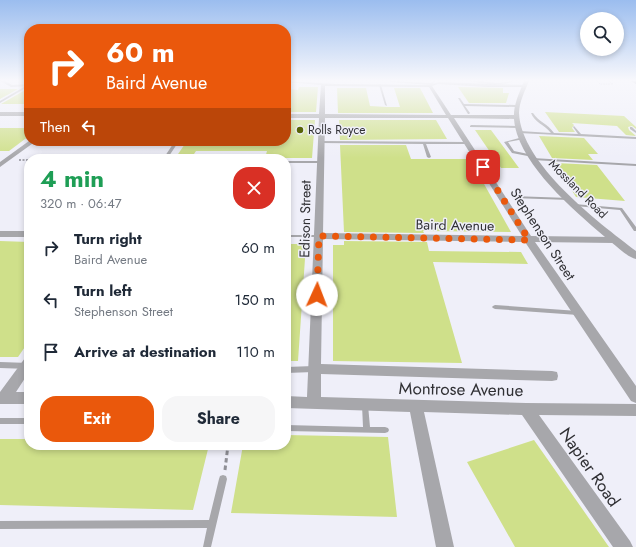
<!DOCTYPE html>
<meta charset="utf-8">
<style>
body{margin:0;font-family:Jost,sans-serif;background:#f6f6f7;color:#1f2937;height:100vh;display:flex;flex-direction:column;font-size:15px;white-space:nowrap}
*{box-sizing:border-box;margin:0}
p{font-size:13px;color:#747a83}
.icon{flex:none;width:22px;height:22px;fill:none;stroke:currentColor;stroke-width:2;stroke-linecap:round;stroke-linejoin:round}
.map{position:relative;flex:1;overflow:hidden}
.panel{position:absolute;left:24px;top:154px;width:267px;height:296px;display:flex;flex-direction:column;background:#fff;border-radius:16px;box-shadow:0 2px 6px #0003}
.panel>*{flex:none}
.hud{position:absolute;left:24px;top:24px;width:267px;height:122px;border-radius:16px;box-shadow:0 2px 6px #0003;background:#ea580c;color:#fff;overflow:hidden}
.buttons{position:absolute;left:580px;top:12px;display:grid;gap:8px}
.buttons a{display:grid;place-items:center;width:44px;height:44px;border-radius:50%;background:#fff;box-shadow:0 2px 6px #0003;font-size:20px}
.pin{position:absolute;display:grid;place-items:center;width:34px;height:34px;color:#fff;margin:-17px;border-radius:8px;box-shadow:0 2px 6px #0006}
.me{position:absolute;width:44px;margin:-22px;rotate:2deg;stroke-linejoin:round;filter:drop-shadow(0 0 3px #0008)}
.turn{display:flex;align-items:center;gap:14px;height:84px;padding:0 16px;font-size:18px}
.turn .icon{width:52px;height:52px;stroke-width:2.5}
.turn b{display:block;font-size:28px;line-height:34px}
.then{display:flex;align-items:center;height:38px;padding:0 16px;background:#0003;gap:8px;font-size:15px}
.round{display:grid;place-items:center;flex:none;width:42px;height:42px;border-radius:16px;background:#f6f6f7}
.overview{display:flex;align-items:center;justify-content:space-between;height:68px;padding:0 16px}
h1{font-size:24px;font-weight:700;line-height:30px;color:#1e9e55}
.primary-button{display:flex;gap:8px;margin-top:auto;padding:8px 16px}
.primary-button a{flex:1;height:46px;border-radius:16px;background:#ea580c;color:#fff;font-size:16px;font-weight:700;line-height:46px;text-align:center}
.primary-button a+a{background:#f6f6f7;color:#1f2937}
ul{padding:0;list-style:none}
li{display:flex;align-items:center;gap:12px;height:52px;padding:0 16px}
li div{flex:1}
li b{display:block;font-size:15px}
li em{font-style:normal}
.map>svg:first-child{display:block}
</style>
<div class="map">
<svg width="636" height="547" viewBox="0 0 636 547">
<rect width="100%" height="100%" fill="#efeff9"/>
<path fill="#cfe08a" d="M299 87H318L316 112H286V89L298 90Z
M458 87 503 88V93H509L506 103H469Z
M337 88H366L370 106 387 107H400L394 88H420L433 113H338Z
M0 89H18L0 99Z
M27 89H29V104H1Z
M545 112 624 116 636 127V129L632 126 628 127 629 130 636 136 626 135 617 126 572 123 574 125 572 128 575 132H559Z
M286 120H315L312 158H265L267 151H196L192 157H176L187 141H286Z
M339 120H436L447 139 340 140Z
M0 128H29V136L9 151H0Z
M475 130H491L519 168H501Z
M539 136 584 138 598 154H588L593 160 552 158Z
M340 145H406L411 159H470L511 232 423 231 424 233 344 232Z
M555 163 597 165 625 201 576 197Z
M0 241 29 242V341L18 357H0Z
M344 241 427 242 429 251 521 252 528 264 433 262 462 363 333 361V245H344Z
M286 244H306L298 361H286Z
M286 435 388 437 397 517 231 513 243 445H286Z
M0 439H29V445H209L193 510 0 505Z
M534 440 609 547H515L467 462Z"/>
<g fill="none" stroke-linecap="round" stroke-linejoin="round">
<path stroke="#8f8f96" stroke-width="1" stroke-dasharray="1.5 1" stroke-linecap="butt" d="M597 81 600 84H613L609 81"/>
<path stroke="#8f8f96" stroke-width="1.5" stroke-dasharray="2 1.5" stroke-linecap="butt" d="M19 160H29"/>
<path stroke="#8f8f96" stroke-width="3" stroke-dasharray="4.5 3" stroke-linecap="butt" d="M225 470 228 445"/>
<path fill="#a7a7ab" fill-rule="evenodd" d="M390 81 431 83 433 81H435L432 85 391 82Z
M470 81H479L498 83 514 81C504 86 481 84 470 81Z
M29 84V86L0 103V101Z
M379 85 380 84 381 85 387 106 385 105Z
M458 98H460L464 104 516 105 517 106 516 107 465 106 470 113 469 114H468Z
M531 113H533C539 122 548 124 554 133L578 134 573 127 574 126 581 134 636 137V139L519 133 518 132 520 131 551 133C545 125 534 122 531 113Z
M471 125 519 126 520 127 519 128 470 127V126Z
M630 127H632L636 131V133L630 129Z
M523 137H524V139L508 142 514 151 533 155V157L512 153 504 142Z
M175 141H179L167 159H163Z
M320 141 467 142 469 143 467 144H426L431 157 429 158 427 157 423 144 321 143 319 142Z
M532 158 636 164V166L533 160H532Z
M286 161H321L323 162 321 163H286Z
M512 196 569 198 571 199 569 200 513 198H512Z
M574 204 622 208 636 227V231H634L620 210 575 206H574Z
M286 235H319L321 236 319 237H286Z
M495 305 578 311 580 312 581 313 580 314 578 315 495 309 493 308 492 307 493 306Z
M0 362 29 363V369L0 368Z
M314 366 316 367 317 369 316 371 314 372 286 373V367Z
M365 402 367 403 368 405 370 427H385L388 428 389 430 388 432 385 433 286 431V425L363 427 362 405 363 403Z
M0 418H29V424H0Z
M223 475 226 476 227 479 211 547H203L207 528 0 529V521L209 520 219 479 220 476Z"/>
<path fill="#a7a7ab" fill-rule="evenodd" d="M0 81H5L12 85 29 84V86L11 87Z
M286 81 336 84 429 85 438 82 526 85 524 87H487L438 84 432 86 451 115H516L519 117 516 119 454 118 531 236 614 237 619 240 614 243 535 242 636 386V403L631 401 525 242 323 239 321 364 552 371 557 372 558 376 557 380 552 381 321 374V397L526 403 636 404V416L539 415 630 541 633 547H613L522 415 424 412 454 547H436L410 412 286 408V396L307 397 319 118H286V114H319L321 85 286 82ZM325 86 429 87 446 115 325 114ZM325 118H448L522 236 323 233Z
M0 112H29V116H0Z
M29 141H36L0 167V162Z
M0 231H29V237H0Z
M29 357V372L16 392H29V404H0V392L25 358Z"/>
<path fill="#a7a7ab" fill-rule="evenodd" d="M524 81H529C525 91 519 102 519 113 521 164 598 222 636 251V259C627 257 618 247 611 242 579 215 530 174 517 134 510 112 516 101 524 81Z"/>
<path fill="#56565e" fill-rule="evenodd" d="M631 81H636V84Z"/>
</g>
<linearGradient id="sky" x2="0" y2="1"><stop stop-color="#9bbdef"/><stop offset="0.51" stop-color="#f8f8fc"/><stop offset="1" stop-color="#f8f8fc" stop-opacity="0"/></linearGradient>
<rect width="636" height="158" fill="url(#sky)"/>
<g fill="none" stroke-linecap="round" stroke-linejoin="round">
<path stroke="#ea580c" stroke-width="7" stroke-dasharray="0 12.6" d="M317 295 319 236 529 240 483 167"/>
</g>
<circle fill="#586407" stroke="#efeff9" stroke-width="1.5" cx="300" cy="130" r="4"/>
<g text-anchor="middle" stroke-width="3" stroke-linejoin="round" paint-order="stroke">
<g font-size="12" fill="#303034" stroke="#efeff9" text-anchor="start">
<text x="308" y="134">Rolls Royce</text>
</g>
<g font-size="12" fill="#303034" stroke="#efeff9">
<text transform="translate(578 189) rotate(45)" y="4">Mossland Road</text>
</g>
<g font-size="14" fill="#303034" stroke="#efeff9">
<text transform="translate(305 219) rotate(-89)" y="5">Edison Street</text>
<text transform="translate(455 225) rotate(1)" y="5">Baird Avenue</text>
<text transform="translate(543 234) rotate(57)" y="5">Stephenson Street</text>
</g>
<g font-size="17" fill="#303034" stroke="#efeff9">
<text transform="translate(461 389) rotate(1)" y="6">Montrose Avenue</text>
<text transform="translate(590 467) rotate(55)" y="6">Napier Road</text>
</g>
</g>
</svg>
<div class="buttons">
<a><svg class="icon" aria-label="search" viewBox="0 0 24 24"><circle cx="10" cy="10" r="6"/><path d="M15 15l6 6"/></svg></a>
</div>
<div class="pin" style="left:483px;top:167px;background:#d93025"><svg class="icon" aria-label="arrive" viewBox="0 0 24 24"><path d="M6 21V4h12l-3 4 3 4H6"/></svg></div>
<svg class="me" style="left:317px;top:295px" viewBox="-20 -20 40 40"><circle r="19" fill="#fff"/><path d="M0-13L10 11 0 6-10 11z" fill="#ea580c"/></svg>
<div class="hud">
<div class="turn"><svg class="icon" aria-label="right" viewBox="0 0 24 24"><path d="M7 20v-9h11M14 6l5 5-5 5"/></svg><div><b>60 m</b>Baird Avenue</div></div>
<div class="then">Then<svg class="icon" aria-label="left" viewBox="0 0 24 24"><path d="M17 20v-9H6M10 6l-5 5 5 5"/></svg></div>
</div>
<section class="panel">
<div class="overview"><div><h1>4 min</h1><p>320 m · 06:47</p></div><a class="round" style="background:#d93025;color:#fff"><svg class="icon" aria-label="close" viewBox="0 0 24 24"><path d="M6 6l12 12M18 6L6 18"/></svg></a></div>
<ul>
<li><svg class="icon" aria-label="right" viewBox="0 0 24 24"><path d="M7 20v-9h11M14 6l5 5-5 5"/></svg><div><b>Turn right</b><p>Baird Avenue</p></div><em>60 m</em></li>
<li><svg class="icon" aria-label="left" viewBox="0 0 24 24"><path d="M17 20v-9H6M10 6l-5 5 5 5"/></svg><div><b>Turn left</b><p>Stephenson Street</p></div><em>150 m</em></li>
<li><svg class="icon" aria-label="arrive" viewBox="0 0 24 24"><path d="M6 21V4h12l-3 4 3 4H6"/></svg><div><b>Arrive at destination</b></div><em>110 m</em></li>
</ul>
<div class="primary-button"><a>Exit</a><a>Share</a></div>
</section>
</div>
